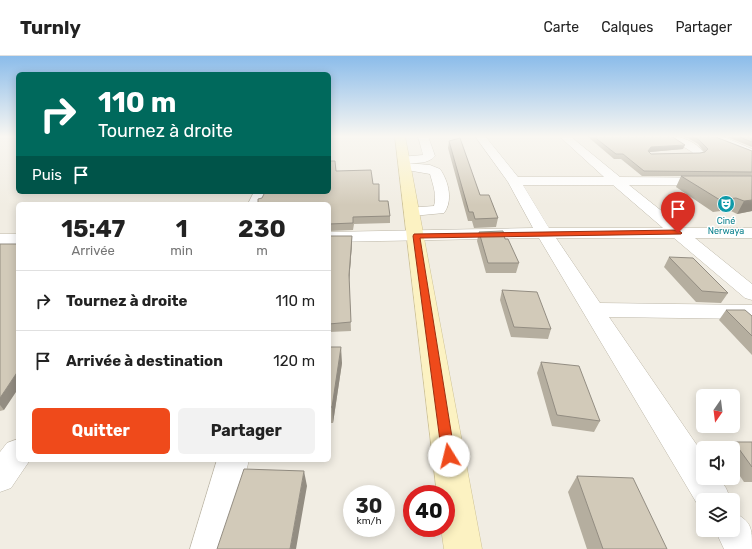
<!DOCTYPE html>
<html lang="fr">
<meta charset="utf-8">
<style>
body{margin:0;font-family:Rubik,sans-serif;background:#f2f2f2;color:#222;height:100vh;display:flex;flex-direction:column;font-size:15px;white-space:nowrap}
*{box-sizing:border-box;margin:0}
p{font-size:13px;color:#767676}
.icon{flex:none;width:22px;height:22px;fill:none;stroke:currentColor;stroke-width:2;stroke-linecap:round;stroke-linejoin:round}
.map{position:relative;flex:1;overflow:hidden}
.details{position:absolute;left:16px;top:146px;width:315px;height:260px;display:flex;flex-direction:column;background:#fff;border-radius:6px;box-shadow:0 2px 10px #0003}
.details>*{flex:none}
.top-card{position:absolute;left:16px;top:16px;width:315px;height:122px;border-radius:6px;box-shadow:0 2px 10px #0003;background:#00695c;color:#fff;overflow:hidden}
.needle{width:26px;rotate:194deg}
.controls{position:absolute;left:696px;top:333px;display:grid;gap:8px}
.controls a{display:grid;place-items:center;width:44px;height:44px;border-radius:6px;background:#fff;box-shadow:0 2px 10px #0003;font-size:20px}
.speed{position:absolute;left:343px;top:429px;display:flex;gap:8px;font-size:20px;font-weight:700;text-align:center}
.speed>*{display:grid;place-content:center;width:52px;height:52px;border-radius:50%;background:#fff;box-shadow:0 2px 10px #0003;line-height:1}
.speed small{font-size:10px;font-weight:400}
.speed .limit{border:6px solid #d22;background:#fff;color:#111}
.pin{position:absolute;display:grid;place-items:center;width:34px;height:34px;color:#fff;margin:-41px -17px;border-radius:50% 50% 50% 0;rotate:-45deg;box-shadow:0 0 4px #0007}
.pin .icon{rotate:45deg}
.me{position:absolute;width:44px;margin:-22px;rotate:351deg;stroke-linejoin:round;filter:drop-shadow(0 0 3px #0008)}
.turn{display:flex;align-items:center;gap:14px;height:84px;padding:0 16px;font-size:18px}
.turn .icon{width:52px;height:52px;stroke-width:2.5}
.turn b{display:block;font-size:28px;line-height:34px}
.then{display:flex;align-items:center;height:38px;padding:0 16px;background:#0003;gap:8px;font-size:15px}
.eta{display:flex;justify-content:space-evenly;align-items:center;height:68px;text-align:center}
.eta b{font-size:24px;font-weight:700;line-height:28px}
.button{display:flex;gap:8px;margin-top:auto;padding:8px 16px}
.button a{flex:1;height:46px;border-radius:6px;background:#ef4a1b;color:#fff;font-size:16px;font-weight:700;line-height:46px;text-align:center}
.button a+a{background:#f2f2f2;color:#222}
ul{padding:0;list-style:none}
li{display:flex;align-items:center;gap:12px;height:60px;padding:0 16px;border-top:1px solid #e0e0e0}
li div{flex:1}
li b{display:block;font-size:15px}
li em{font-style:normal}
header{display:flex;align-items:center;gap:24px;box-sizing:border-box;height:56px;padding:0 20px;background:#fff;border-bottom:1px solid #e0e0e0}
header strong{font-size:19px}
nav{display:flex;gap:22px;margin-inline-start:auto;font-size:14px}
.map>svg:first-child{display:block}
</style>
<header>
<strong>Turnly</strong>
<nav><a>Carte</a><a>Calques</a><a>Partager</a></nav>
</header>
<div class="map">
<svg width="752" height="493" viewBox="0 0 752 493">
<rect width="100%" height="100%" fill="#f1ede3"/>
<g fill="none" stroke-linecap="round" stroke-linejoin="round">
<g stroke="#beb8a9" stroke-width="1">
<path id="street" d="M418 80H428L435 100C428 108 417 107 407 107L430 109 440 113C449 126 453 145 444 157L412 160 407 158 404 155 407 152 434 150C437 139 433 129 430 118L401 113 399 110 401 107H404L400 105 398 103 400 101 423 99Z
M475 80H485L518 121H604L559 80H570L620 121 752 122V130L629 129 683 172H752V182H695L752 228V244L745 242 674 182H556L600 247 752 249V263L609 261 703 398V422H719L726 432 731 444H703L702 456 539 182 329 186V176L533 172 508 126ZM523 129H613L663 172H549Z
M666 80C679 79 696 85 704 97L702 99H694L692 96Z
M709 80H722L752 93V100L710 82Z
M254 136H268L262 148H248Z
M0 178H18V188H0Z
M18 383V404H30L11 432 0 436V396L7 387Z
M217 404H249L226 493H190Z
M733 456C752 466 752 471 752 493H724L715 474H733Z"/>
</g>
<g stroke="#cfc395" stroke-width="1">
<path id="secondary" d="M395 80H405L482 493H444L441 472H446V438H437Z"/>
</g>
<use href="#street" fill="#fff" fill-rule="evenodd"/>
<use href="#secondary" fill="#fcf2c2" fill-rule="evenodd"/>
</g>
<path fill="#b5ae9f" d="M587 80H671L683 93 650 96H649L651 98 700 97 704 96 698 88 688 82 679 80H713L752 95V155L737 158 729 154 713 156 676 131 681 120H642L621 103H614Z
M725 80H752V91Z
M449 85 480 139 498 162 496 171 474 172 472 165H468L448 92Z
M336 115 373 128 379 145 390 160V167L354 168 353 174 329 175V148L262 142Z
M479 176 505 183 519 207 516 217H486L477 185Z
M329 180H352V187L349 227 351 275 329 276Z
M0 188 4 354 0 355Z
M669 201 728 237 721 247 696 246 664 211Z
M502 234 551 273 548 283 511 281 500 244Z
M726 254 752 260V299L719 264Z
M329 291 342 307 333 367H329Z
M541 306 600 365 594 376 552 370 537 317Z
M734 386H752V426H744L733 410V392H728Z
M577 420 667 493H587L568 436Z"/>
<path fill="#938d82" d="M685 89 683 93 650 96 646 99 648 95 651 91Z
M752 144V155L737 158 744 145Z
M352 180V187L349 227 351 275 349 219Z
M341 291 342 307 333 367 332 351Z
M18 315V333L4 354 0 349V342Z
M304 415 307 430 296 493H290Z"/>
<path fill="#d2cab9" stroke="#938d82" d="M593 80H671L685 89 651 91 648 95 651 98 700 97 705 96 708 93 699 84 692 80H713L752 95V116L644 115 623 98H616Z
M737 80H752V86Z
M460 82 480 139H489L498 162 475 163 473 156H469L449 85Z
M329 105H335L336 115 371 114 373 128H379V145H388L390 160 353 161V167L329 168V148H258V143L262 142 265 136H329Z
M681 120H752V144L744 145 736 142 720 144Z
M503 175 505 183H508L519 207H488L479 176Z
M329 180H352L349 219 351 266 329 268Z
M0 188H18V315L0 342Z
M669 201 693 202 728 237 702 235Z
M502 234 537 236 551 273 514 271Z
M726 254H745L752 260V280Z
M329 291H341L332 351H329Z
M541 306 579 310 600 365 557 359Z
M734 386H752V411Z
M244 413 304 415 290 493H217Z
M577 420 633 422 667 493H603Z"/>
<linearGradient id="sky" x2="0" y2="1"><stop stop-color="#8bbcea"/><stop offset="0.54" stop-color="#f9f7f2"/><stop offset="1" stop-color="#f9f7f2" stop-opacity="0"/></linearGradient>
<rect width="752" height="149" fill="url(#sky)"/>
<path fill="#ef4a1b" stroke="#9b3012" d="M678 174 682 177 681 178 420 182 455 400 453 405 449 406 444 405 442 400 413 180 414 178Z"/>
<defs>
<g id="theatre-disc" transform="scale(0.9)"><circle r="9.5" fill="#0f9aa8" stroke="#fff"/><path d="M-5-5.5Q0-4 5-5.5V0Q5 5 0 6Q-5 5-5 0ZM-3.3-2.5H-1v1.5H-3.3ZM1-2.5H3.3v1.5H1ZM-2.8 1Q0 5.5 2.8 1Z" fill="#fff"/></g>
</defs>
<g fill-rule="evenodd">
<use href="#theatre-disc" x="726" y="148"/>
</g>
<g text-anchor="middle" stroke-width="3" stroke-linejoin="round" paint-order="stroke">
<g font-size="9" fill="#0d838f" stroke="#fff">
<text x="726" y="168">Ciné<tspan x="726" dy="10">Nerwaya</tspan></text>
</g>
</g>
</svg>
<div class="controls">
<a><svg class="needle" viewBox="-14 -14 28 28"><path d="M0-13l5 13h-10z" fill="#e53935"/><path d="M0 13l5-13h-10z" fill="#767676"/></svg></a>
<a><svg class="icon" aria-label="sound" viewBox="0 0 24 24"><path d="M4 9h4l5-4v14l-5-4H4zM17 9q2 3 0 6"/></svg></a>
<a><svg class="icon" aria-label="layers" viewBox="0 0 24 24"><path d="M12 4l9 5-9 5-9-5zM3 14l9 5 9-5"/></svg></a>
</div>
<div class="speed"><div>30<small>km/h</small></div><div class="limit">40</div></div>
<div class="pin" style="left:678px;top:177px;background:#d93025"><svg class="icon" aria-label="arrive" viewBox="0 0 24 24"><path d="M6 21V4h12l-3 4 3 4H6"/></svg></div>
<svg class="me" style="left:449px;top:400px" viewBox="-20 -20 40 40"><circle r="19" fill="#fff"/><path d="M0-13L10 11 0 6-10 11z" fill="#ef4a1b"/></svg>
<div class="top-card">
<div class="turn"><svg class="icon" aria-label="right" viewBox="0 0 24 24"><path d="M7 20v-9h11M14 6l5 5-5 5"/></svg><div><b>110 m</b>Tournez à droite</div></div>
<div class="then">Puis<svg class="icon" aria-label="arrive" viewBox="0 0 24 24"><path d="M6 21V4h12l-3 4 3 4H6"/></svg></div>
</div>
<section class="details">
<div class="eta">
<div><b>15:47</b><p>Arrivée</p></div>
<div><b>1</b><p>min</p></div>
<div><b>230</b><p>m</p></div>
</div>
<ul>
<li><svg class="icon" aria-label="right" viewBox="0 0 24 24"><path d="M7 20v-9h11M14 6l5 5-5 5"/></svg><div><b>Tournez à droite</b></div><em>110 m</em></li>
<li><svg class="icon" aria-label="arrive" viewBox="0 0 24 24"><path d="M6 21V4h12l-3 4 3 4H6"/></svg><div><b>Arrivée à destination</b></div><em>120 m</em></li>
</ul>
<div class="button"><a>Quitter</a><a>Partager</a></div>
</section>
</div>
